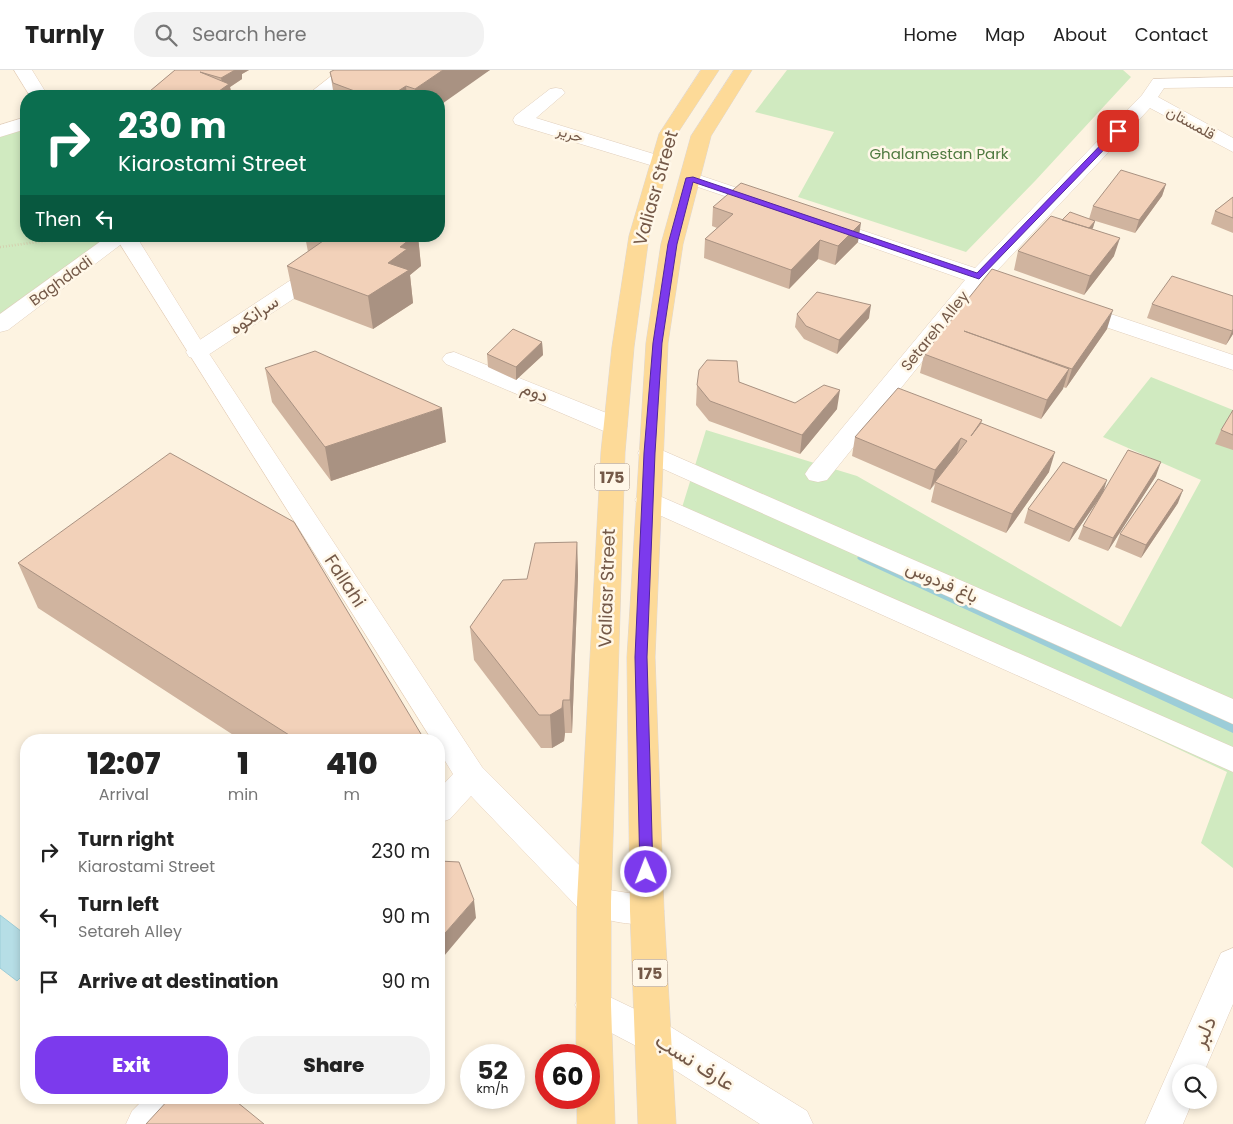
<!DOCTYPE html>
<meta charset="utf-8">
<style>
body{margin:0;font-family:Poppins,Vazirmatn,sans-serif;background:#f2f2f2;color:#222;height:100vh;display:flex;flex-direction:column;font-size:19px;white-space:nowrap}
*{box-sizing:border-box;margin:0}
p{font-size:16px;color:#767676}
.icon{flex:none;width:28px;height:28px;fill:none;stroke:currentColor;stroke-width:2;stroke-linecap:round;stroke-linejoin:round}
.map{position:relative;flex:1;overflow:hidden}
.panel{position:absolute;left:20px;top:664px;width:425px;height:370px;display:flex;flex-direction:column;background:#fff;border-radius:20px;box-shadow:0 2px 8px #0003}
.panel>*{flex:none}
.top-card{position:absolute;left:20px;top:20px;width:425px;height:152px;border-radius:20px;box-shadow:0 2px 8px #0003;background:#0b6e4f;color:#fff;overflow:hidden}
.fabs{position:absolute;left:1172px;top:994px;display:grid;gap:10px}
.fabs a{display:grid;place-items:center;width:45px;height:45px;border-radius:50%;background:#fff;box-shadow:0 2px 8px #0003;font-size:25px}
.speed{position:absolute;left:460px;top:974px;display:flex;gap:10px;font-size:25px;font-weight:700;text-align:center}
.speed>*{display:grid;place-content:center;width:65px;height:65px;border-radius:50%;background:#fff;box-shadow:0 2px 8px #0003;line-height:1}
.speed small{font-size:12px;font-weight:400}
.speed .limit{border:8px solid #d22;background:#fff;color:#111}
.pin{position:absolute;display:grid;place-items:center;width:42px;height:42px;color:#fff;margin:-21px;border-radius:10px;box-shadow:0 2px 8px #0006}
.me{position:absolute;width:55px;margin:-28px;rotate:359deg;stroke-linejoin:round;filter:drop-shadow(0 0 4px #0008)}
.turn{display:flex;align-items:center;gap:18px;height:105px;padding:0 15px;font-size:22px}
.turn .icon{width:65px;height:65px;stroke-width:2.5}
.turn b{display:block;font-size:35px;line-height:42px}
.then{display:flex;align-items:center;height:48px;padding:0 15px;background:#0003;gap:10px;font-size:19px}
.eta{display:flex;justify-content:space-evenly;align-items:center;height:85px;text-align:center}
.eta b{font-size:30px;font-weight:800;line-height:35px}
.button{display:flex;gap:10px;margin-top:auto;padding:10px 15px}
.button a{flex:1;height:58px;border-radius:20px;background:#7c3aed;color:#fff;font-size:20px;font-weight:800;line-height:58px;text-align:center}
.button a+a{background:#f2f2f2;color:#222}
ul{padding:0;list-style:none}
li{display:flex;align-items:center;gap:15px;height:65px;padding:0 15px}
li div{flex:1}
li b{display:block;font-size:19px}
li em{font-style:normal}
header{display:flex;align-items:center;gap:30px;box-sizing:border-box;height:70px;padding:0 25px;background:#fff;border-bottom:1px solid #e0e0e0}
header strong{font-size:24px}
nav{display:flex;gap:28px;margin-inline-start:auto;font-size:18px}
.search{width:350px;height:45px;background:#f2f2f2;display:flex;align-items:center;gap:12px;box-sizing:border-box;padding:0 18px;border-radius:20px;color:#767676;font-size:19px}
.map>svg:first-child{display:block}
</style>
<header>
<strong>Turnly</strong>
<div class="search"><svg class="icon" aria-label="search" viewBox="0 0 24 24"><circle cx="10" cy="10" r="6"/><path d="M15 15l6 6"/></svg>Search here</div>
<nav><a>Home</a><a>Map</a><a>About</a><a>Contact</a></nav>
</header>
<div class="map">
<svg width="1233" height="1054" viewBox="0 0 1233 1054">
<rect width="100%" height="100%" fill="#fdf3e1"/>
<path fill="#d0eac0" d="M787 0H1123L1131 7 1035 111 966 182 798 127 834 62 755 42Z
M26 57V166H115L0 252V65Z
M1151 307 1233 340V798L1201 773 1227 702 680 444 706 360 857 406 1121 557 1201 410 1103 367Z"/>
<path fill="#b6dee6" stroke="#9ccdd8" d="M0 845 26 865V902L17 911 0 898Z"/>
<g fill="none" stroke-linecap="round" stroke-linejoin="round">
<path fill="#9ccdd8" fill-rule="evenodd" d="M862 485 1233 654V663L859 490 857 488 859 486Z"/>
<g stroke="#e1cfbd" stroke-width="1">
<path id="street" d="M1233 7V17L1164 18 1158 27 1233 68V82L1150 38 993 205 1028 216 1031 221 1028 226 1020 228 983 216 827 410 818 412 809 410 805 404 809 398 965 210 817 158 814 154 817 150 824 148 831 150 975 198 1142 25 1153 9Z
M556 18 562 19 565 23 536 48 667 88 670 92 667 96 660 98 515 54 513 50 515 46 550 19Z
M26 47V59L0 67V55Z
M690 102 773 130 776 134 773 138 766 140 683 112 680 108 683 104Z
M108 166H132L8 260 0 262V244Z
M311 201 319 202 322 207 319 212 205 287 197 289 189 287 186 282 189 277 303 202Z
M1075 232 1233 285V300L1067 244 1064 239 1067 234Z
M454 282 624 350 627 356 624 362 615 364 606 362 446 294 442 289 446 284Z
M650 375 1233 629V654L641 389 638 383 641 377Z
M648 421 1233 677V702L639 436 635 430 639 424Z
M1233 878V934L1204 1002H1181V1030H1193L1183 1054H1145L1221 883Z
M593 919 666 954 807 1041 813 1054H760L640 978 581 947 575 935 581 923Z"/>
</g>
<g stroke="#e6d0bb" stroke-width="1">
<path id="secondary" d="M14 0H32L48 26H30Z
M339 0H360L326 26H306Z
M115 166H136L208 282 482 697 603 819 647 826 659 831 664 841 659 851C637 859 604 850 582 842L471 726 450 749 439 753V719L453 704 439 681V670H432Z
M145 1028H188L183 1041 170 1054H126L132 1041Z"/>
</g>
<g stroke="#ded7d3" stroke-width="1">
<path id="primary" d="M701 0H719L677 64 649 166 634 277 625 382 611 832V935L615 1054H577V1028H589V985H576L577 832 601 382 612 277 629 166 659 64Z
M734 0H752L711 66 683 174 668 273 655 587 664 841 676 1054H638L630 841 627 587 646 273 661 174 691 66Z"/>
</g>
<path stroke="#d7b49c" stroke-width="2.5" stroke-dasharray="0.5 2.5" stroke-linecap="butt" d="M0 177 76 167"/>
<use href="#street" fill="#fff" fill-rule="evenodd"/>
<use href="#secondary" fill="#fff" fill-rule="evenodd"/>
<use href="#primary" fill="#fdda98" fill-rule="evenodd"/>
</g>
<path fill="#d0b49f" d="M175 0H249L242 4V9L230 17 232 26H152L150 21Z
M490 0 439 26H334L330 2Z
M1166 114 1162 126 1135 163 1089 149 1093 136Z
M1233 127V163L1211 154 1215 141Z
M713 137 858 172 835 195 818 189 789 219 704 188 705 169 717 158 712 156Z
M1062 150 1095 151 1092 159 1114 186 1084 225 1014 200 1018 181Z
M305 166H418L421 196 410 205 413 233 373 259 294 229 287 196 308 182Z
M1233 226V264L1226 275 1147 248 1152 234Z
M797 244 869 248 837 284 804 269 795 257Z
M1107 259 1066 318 1063 317 1041 349 920 303 924 284Z
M542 272 543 285 516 310 488 297 487 284Z
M265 298 446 372 331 411 272 332Z
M739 312 795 333 837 339 800 384 709 351 696 335 697 315Z
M1233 340V380L1215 374 1221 360Z
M982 350 981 354 1049 402 1006 463 931 432 935 414 930 420 852 386 855 367Z
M1156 406 1108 481 1078 469 1083 456 1098 430 1069 472 1024 453 1028 439 1103 421Z
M1178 433 1141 488 1115 477 1120 464Z
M577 472 578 506 572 663H565L564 671 552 678H541L474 590 470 557 527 509Z
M18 493 424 670H241L38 538Z"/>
<path fill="#a99282" d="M235 0H249L242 4V9L230 17 232 26H212L223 18 221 8Z
M443 0H490L439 36V26H416L415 19Z
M406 16 407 26H390Z
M1166 114 1162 126 1135 163 1139 150Z
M1095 151 1093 158 1081 171 1083 164Z
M861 153 858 172 835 195 838 176Z
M414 166H418L421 196 410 205 413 233 373 259 368 226 388 193 400 177Z
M1120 168 1114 186 1084 225 1090 206Z
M820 170 818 189 789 219 791 200Z
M871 235 869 248 837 284 839 270Z
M1113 240 1107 259 1066 318 1072 299Z
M1233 259V264L1226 275 1232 261Z
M542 272 543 285 516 310V297Z
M1069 299 1063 319 1041 349 1047 330Z
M840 320 837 339 800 384 802 365Z
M442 338 446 372 331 411 325 377Z
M961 368 956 387 935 412 930 420 935 400Z
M1055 382 1049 402 1006 463 1012 444Z
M1161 392 1156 406 1108 481 1113 468Z
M1107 410 1103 423 1069 472 1074 459Z
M1183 420 1178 433 1141 488 1146 475Z
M577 472 578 506 572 663 570 630Z
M563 630 565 663 564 671 552 678 550 645Z
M474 830 476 848 439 892V870Z"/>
<path fill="#f2d1b9" stroke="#a99282" d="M175 0H235L221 8 200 2 229 14 212 26H160H161L150 21Z
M334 0H443L415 19 406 16 390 26H368L333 13 330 2Z
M1121 100 1166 114 1139 150 1093 136Z
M741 113 861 153 838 176 820 170 791 200 705 169 733 144 713 137Z
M1233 127V148L1215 141Z
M1070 142 1095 151 1089 158 1062 150Z
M1051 146 1120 168 1090 206 1018 181Z
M308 166H414L400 177 407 179 388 193 409 200 368 226 287 196 323 171Z
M992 199 1113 240 1072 299 964 261 1069 299 1047 330 924 284Z
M1172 206 1233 226V259L1232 261 1152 234Z
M817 222 871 235 839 270 806 256 797 244Z
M513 259 542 272 516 297 487 284Z
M315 281 442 338 325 377 265 298Z
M707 290 737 291 739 312 795 333 824 315 840 320 802 365 710 331 697 315 699 300Z
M898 318 982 350 971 366 981 353 1055 382 1012 444 935 412 967 371 961 368 935 400 855 367Z
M1233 340V365L1221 360Z
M1128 380 1161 392 1113 468 1083 456Z
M170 383 294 452 424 669V670H297L18 493Z
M1063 392 1107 410 1074 459 1028 439Z
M1158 409 1183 420 1146 475 1120 464Z
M577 472 570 630H563L562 638 550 645H539L470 557 503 510 527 509 535 473Z
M439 791 459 792 474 830 439 870Z
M170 1028H232L264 1054H146Z"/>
<path fill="#7c3aed" stroke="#51269a" d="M1116 59 1122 61 979 209 693 112 677 174 662 273 655 383 647 587 653 802 651 806H641L640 802 635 587 644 383 653 273 668 174 686 108 693 107 977 203Z"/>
<g text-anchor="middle" stroke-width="5" stroke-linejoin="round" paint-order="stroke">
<g font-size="15" fill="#745948" stroke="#fff7e8">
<text transform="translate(1191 53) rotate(29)" y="5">قلمستان</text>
<text transform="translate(570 64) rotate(17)" y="5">حریر</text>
<text transform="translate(61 211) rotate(-36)" y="5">Baghdadi</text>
<text transform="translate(935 261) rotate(-51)" y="5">Setareh Alley</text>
</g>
<g font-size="15" fill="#4f7a40" stroke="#fff7e8">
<text x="939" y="89">Ghalamestan Park</text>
</g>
<g fill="#fff7e8" stroke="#9e8878" stroke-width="1">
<rect x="594.5" y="393.5" width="35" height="27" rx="4"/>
<rect x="632.5" y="889.5" width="35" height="27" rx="4"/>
</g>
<g font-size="16" font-weight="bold" fill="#745948">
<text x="612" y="413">175</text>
<text x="650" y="909">175</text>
</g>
<g font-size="18" fill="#745948" stroke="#fff7e8">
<text transform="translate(656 118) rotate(-74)" y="6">Valiasr Street</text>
<text transform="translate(254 245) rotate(-34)" y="6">سرانکوه</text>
<text transform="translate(535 322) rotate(23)" y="6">دوم</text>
<text transform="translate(345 511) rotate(57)" y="6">Fallahi</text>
<text transform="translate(942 512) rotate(24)" y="6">باغ فردوس</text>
<text transform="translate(607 518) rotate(-88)" y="6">Valiasr Street</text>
</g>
<g font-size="21" fill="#745948" stroke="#fff7e8">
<text transform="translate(1204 962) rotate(-67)" y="7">دلبر</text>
<text transform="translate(695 992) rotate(32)" y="7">عارف نسب</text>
</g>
</g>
</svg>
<div class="fabs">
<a><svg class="icon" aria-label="search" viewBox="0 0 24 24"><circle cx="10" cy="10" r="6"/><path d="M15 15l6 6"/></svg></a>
</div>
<div class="speed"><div>52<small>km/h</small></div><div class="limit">60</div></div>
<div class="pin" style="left:1118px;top:61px;background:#d93025"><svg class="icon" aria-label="arrive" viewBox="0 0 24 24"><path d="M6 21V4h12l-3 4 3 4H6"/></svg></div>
<svg class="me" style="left:646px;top:802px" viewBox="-20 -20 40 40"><circle r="17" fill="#7c3aed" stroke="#fff" stroke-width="3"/><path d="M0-11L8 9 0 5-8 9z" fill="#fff"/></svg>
<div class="top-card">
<div class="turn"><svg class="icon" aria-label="right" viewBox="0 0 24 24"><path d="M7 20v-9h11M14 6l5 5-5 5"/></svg><div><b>230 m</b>Kiarostami Street</div></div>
<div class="then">Then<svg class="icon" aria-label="left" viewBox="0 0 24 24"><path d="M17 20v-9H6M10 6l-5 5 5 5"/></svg></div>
</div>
<section class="panel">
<div class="eta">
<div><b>12:07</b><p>Arrival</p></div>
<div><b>1</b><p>min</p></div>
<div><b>410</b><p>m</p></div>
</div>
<ul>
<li><svg class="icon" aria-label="right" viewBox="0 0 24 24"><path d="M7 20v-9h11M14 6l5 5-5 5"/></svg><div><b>Turn right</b><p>Kiarostami Street</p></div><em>230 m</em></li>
<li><svg class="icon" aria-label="left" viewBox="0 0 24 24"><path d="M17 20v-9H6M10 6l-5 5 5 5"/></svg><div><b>Turn left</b><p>Setareh Alley</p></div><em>90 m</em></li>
<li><svg class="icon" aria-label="arrive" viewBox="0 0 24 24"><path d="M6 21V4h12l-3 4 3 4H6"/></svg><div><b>Arrive at destination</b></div><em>90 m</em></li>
</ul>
<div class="button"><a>Exit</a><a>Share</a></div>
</section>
</div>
